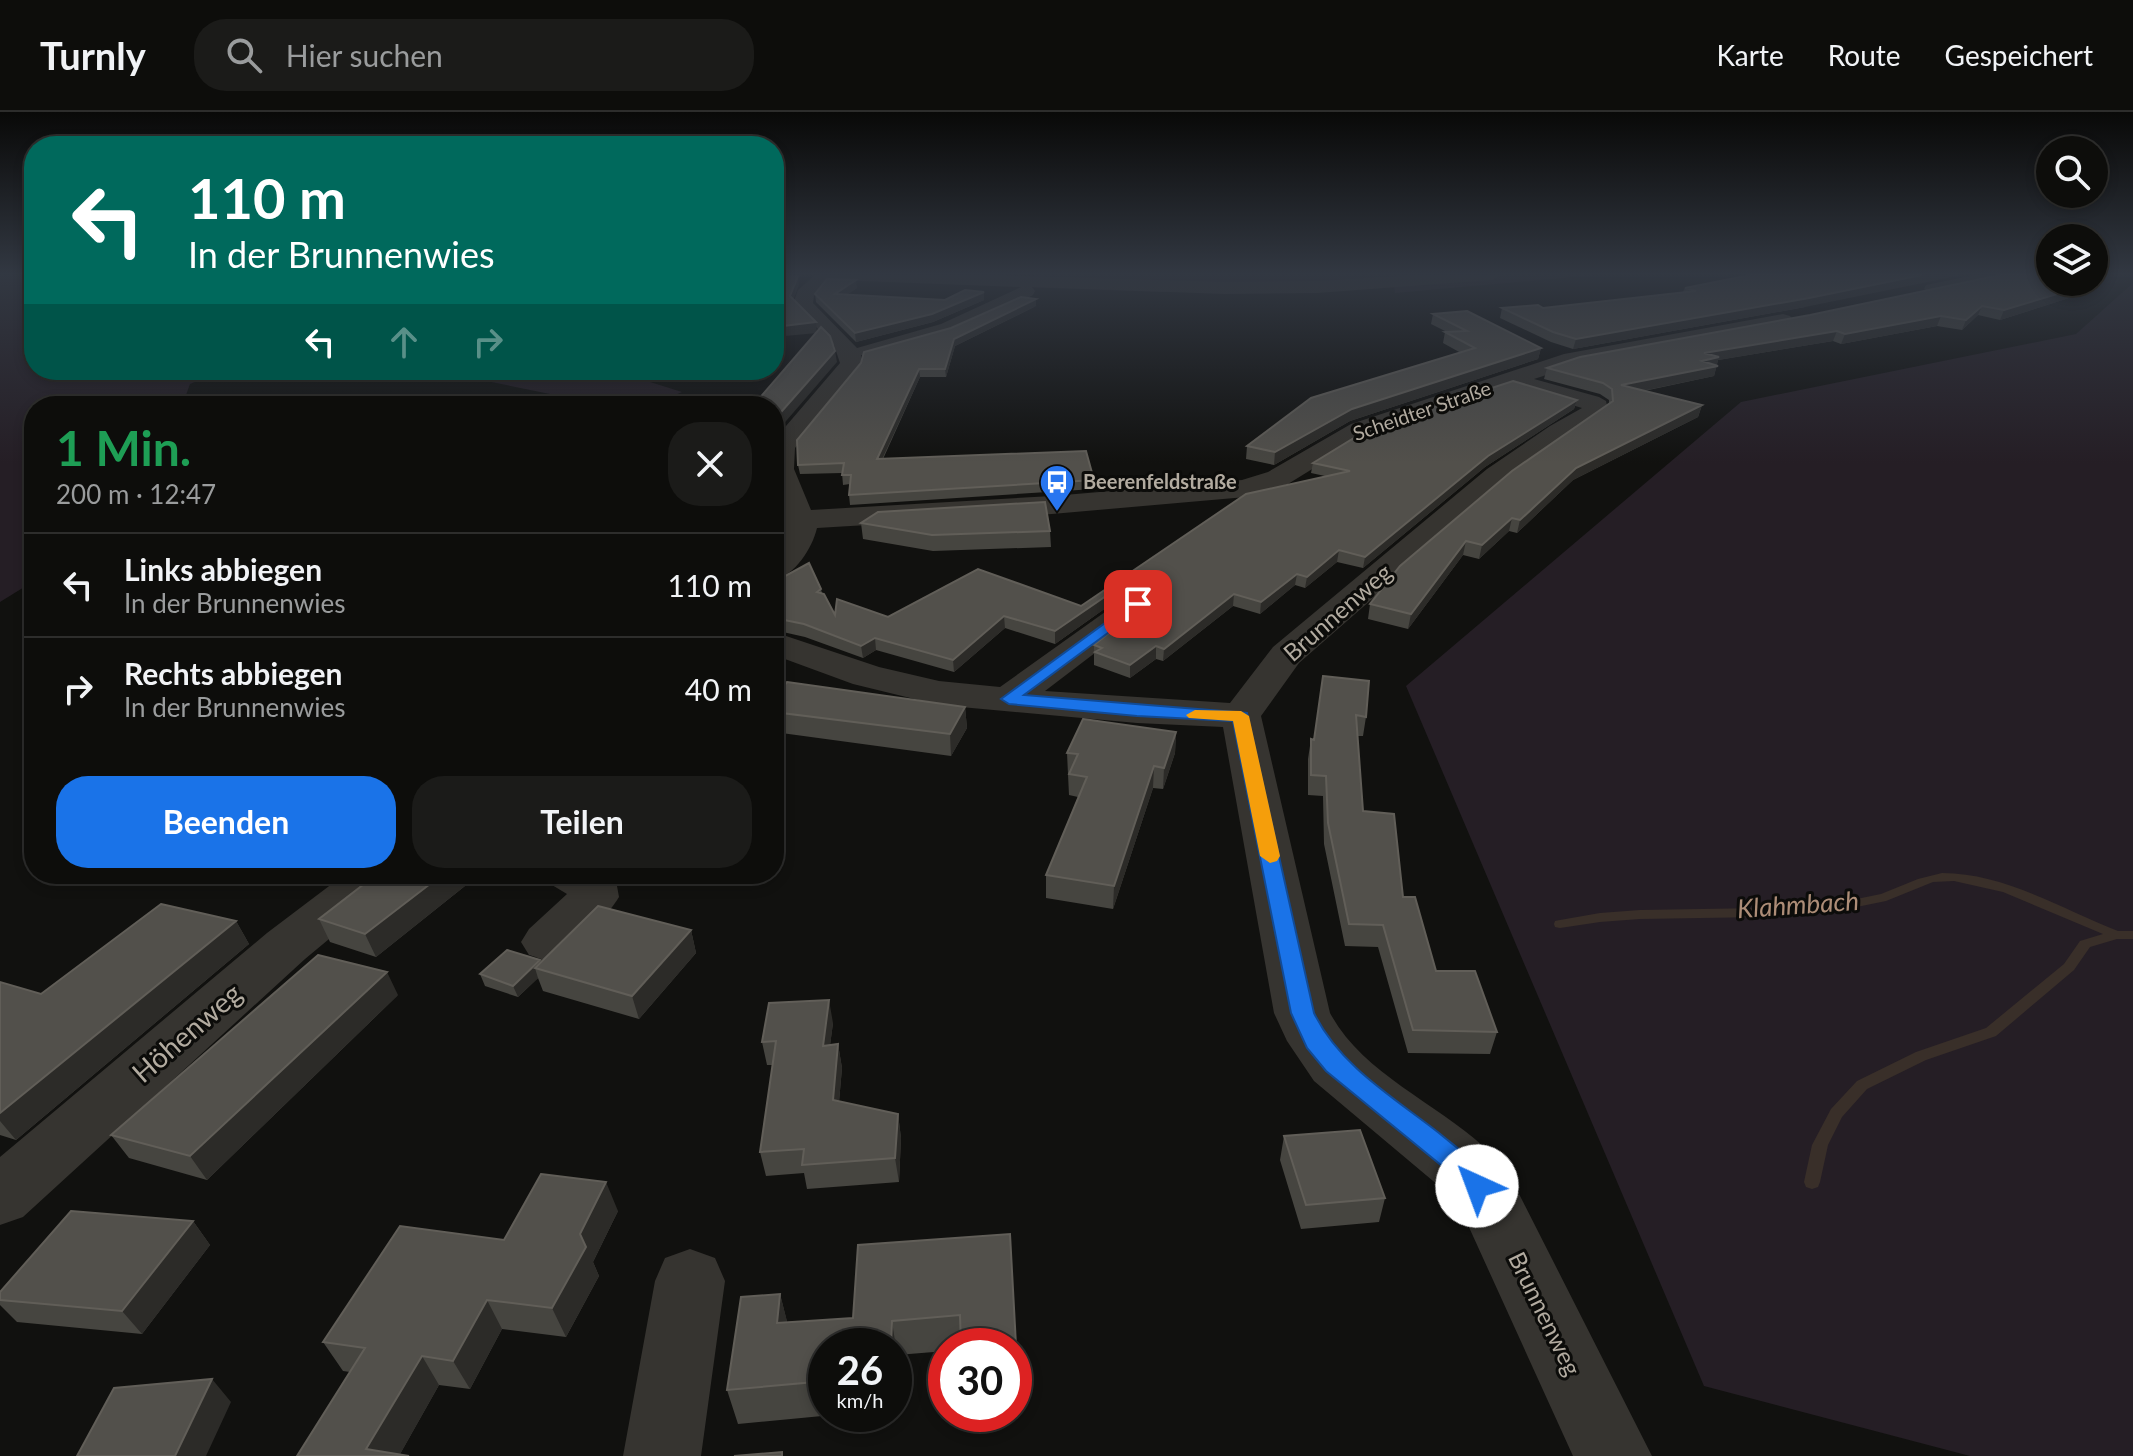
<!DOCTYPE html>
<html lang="de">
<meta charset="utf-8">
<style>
body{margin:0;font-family:Lato,sans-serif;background:#1b1b19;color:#f1f3f6;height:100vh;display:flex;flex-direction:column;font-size:30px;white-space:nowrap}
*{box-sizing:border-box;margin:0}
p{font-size:26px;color:#9a9c9d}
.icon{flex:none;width:44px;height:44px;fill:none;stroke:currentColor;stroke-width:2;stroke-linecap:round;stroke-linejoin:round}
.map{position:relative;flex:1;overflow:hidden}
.side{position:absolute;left:24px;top:284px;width:760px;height:488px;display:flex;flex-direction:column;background:#0d0d0b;border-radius:32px;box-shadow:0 4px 12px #0003,0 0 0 2px #2d2d2c}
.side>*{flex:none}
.hud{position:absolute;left:24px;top:24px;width:760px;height:244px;border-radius:32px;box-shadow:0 4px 12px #0003,0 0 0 2px #2d2d2c;background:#00695c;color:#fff;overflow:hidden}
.tools{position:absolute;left:2036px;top:24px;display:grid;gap:16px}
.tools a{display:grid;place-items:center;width:72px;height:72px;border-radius:50%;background:#0d0d0b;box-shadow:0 4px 12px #0003,0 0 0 2px #2d2d2c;font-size:40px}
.speed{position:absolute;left:808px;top:1216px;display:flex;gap:16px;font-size:40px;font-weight:700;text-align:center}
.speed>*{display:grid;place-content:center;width:104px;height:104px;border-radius:50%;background:#0d0d0b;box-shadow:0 4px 12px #0003,0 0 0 2px #2d2d2c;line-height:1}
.speed small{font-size:20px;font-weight:400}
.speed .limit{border:12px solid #d22;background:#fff;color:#111}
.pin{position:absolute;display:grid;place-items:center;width:68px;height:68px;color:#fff;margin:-34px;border-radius:16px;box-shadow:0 4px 12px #0006}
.me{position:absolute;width:88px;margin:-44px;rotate:317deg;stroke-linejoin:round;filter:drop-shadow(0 0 6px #0008)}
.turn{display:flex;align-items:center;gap:28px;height:168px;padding:0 32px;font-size:36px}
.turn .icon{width:104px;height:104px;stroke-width:2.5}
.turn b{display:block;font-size:56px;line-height:68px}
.lanes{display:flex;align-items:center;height:76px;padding:0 32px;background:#0003;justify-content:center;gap:40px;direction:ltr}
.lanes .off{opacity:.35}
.round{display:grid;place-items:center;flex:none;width:84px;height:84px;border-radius:32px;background:#1b1b19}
.overview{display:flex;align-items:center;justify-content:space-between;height:136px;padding:0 32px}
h1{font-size:48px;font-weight:700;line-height:60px;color:#1e9e55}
.primary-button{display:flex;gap:16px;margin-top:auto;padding:16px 32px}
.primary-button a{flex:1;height:92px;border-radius:32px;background:#1a73e8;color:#fff;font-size:32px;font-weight:700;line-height:92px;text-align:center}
.primary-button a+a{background:#1b1b19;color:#f1f3f6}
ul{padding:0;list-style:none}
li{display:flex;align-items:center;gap:24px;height:104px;padding:0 32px;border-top:2px solid #2d2d2c}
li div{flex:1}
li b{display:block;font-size:30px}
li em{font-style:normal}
header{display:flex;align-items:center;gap:48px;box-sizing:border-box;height:112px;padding:0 40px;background:#0d0d0b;border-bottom:2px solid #2d2d2c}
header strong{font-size:38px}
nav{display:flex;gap:44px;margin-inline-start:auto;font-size:28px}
.search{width:560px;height:72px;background:#1b1b19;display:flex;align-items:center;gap:20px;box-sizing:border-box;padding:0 28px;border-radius:32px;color:#9a9c9d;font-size:30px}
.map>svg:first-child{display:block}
</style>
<header>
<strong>Turnly</strong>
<div class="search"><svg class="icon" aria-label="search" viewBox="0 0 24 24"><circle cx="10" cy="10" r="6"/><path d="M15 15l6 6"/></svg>Hier suchen</div>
<nav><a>Karte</a><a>Route</a><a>Gespeichert</a></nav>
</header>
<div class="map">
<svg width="2133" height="1344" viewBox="0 0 2133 1344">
<rect width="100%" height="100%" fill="#11110f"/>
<path fill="#251e25" d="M0 163H34V258H224L190 272 182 294H34V469L0 490Z
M1036 163H1596L1395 181 1394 175 1162 180 1019 175Z
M2133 171V1344H1970L1704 1274 1406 574 1741 290 2076 222Z
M432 258H612L682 280 650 294H609Z"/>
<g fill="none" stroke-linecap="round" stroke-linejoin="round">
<path fill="#392f29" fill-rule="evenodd" d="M1942 761C2004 761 2062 797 2118 819H2133V827H2117L2090 835 2074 858 1996 924 1926 948 1867 977 1842 1005 1828 1033 1820 1070 1818 1075 1812 1077 1806 1075 1804 1070 1812 1033 1831 997 1857 969 1916 940 1986 916 2064 852 2080 829 2103 822 2003 780 1954 769 1933 770 1886 789 1842 798 1762 805 1640 807 1600 810 1560 816 1555 815 1554 812 1555 809 1560 808 1600 801 1640 798 1762 796 1842 790 1881 782 1918 767Z"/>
<path fill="#363430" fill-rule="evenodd" d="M815 163H987L1225 170 1317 169 1419 163H1501L1492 168 1317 181 1225 182 1032 175 1035 179 1033 183C997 203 900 250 861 243L862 252 859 257 795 336 794 357 811 398 1052 384 1242 368 1268 360 1351 312 1564 242 1783 202 1790 204 1793 208 1783 214 1577 253 1534 267 1599 285 1606 289 1608 298 1507 369 1299 551 1261 604 1330 901C1362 961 1435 990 1484 1035 1495 1046 1505 1061 1515 1074L1652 1344H1573L1468 1113 1439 1074 1314 969 1287 929 1274 901 1223 615 1137 611 939 593 853 572 774 543V520L879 555 939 569 1000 575 1126 485 1138 482 1150 485 1155 492 1150 499 1045 579 1230 591 1273 535 1487 357 1550 314 1582 296 1511 275 1369 322 1288 372 1246 385 1052 402 817 416C812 437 795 463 774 468V438C796 413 779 406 774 379 771 363 774 344 774 328L840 251 834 233 793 192 798 178ZM831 167 837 168 1021 175 941 212 857 236 813 191 814 184Z
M1975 163H2008L2005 167 1933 183 1924 177 1926 173Z
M345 762H401L394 773 305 847 23 1105 0 1113V1045L267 821Z
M545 762H608L617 774 619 785C608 803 569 848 547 848 542 848 534 844 529 843L521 830 529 817 567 782 552 773Z
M690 1137 715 1146 725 1169 701 1344H623L655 1169 665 1146Z"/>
</g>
<path fill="#464540" d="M2066 174 2077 176 2072 185 2000 208 1978 203 1962 218 1937 214 1841 232 1833 229 1718 248 1714 264 1644 279 1702 293 1698 305 1573 368 1517 421 1509 419 1479 447 1463 443 1408 517 1368 507 1370 492 1609 292V288L1600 282 1544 267 1547 256 1810 203Z
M857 176 846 183 945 188H984L933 210 856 230 816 190 815 182Z
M1685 176 1805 195 1573 237 1551 230 1500 206 1502 196H1543L1683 180Z
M1036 194 955 234 946 265H920L883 347 1094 368V377L850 393 849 383 850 372 843 373 842 361 800 362 798 353 951 216Z
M1433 202 1541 236 1538 247 1350 309 1274 353 1246 347 1247 334 1461 241 1443 231 1445 220H1447L1431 212Z
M1577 288 1574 297 1485 355 1363 456 1337 450 1305 476 1295 473 1260 502 1233 494 1163 549 1156 547 1130 566 1094 553V533L1153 485 1152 483 1139 479 1124 483 1055 532 1005 516 954 560 876 538 863 546 805 525 774 518V470L821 477 822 481 835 503 888 505 1081 494 1325 364 1311 361 1313 351Z
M861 411 1050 419 1051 435 933 439 863 427Z
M1323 564 1366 605 1363 624H1357L1363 699 1436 859 1497 920 1490 942 1408 941 1378 835 1345 834 1324 732 1323 684 1308 683V647L1311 627 1314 628Z
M774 586 965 595 967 616 951 644 774 620Z
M1176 620 1175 641 1163 677 1153 676 1113 797 1046 786V763L1078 685 1069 683 1067 641Z
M377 762H480L376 845 330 830 319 807Z
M236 809 249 832 16 1028 0 1023V870L41 882Z
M691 818 696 841 639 907 543 879 538 866 518 885 485 874 480 862 540 851Z
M398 883 207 1068 129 1046 111 1023Z
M833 911 830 933 838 932 842 956 839 990 898 1002 901 1026 899 1070 807 1077 804 1061 766 1064 760 1040 773 953H767L762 930Z
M1284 1024 1385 1086 1379 1110 1301 1117 1280 1048Z
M618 1099 593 1150 599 1164 566 1225 502 1217 470 1277 439 1273 400 1342 297 1344 350 1260 343 1259 323 1230 504 1128Z
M193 1109 210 1133 142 1222 17 1210 0 1193V1180Z
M1010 1122 1017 1267H1014V1234H946V1239L897 1243 896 1297H894V1234H826V1302H843L738 1312 727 1278 780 1182 787 1210 853 1206Z"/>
<path fill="#2c2b28" d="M1922 163H1962L1805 195 1573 237 1576 227Z
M2094 163H2109L2094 166Z
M798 164 799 173 791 194 790 184Z
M856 168 857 176 836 190 835 182Z
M2050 170H2081L2044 180Z
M2077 176 2072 185 2000 208 2004 198Z
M984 180V188L933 210 856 230 855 221Z
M1036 187V194L955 234 946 265 945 257 954 227Z
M1982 194 1978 203 1962 218 1966 208Z
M1941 204 1937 214 1841 232 1845 222Z
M816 210 817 221 774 225V215Z
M1837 219 1833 229 1718 248 1714 264 1618 284 1621 273 1704 241Z
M1541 236 1538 247 1350 309 1274 353 1275 340 1352 297Z
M835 239 837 250 774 323V308Z
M919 257 920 265 878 356 877 347Z
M1577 288 1574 297 1485 355 1363 456 1365 445 1488 344Z
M1702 293 1698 305 1573 368 1517 421 1520 408 1576 356Z
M1512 406 1509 419 1479 447 1482 433Z
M1466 429 1463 443 1408 517 1411 502Z
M1339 438 1337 450 1305 476 1307 465Z
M1297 462 1295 473 1260 502 1261 490Z
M1139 467V479L1124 483 1055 532V519L1125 471Z
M1234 482 1233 494 1163 549 1164 537Z
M1004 504 1005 516 954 560 953 548Z
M875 526 876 538 863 546 861 534Z
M1156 534V547L1130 566V553Z
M965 595 967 616 951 644 950 622Z
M1176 620 1175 641 1163 677 1164 656Z
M1154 654 1153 676 1113 797 1114 774Z
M443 762H480L376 845 365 822Z
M236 809 249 832 16 1028 0 1009V1001Z
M691 818 696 841 639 907 632 884Z
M540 848 543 859 535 856 538 866 518 885 513 874Z
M387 860 398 883 207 1068 190 1044Z
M829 888 833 911 827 957 823 934Z
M838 932 842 956 837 1012 833 988Z
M898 1002 901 1026 899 1070 895 1046Z
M606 1070 618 1099 593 1150 599 1164 566 1225 552 1196 580 1122Z
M193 1109 210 1133 142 1222 122 1199Z
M780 1182 789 1217 777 1211Z
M487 1188 502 1217 470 1277 453 1249Z
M892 1209 897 1243 896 1297 894 1286V1234H891Z
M422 1244 439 1273 399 1344 366 1337Z
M212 1267 231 1290 206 1344H175Z"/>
<path fill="#52504b" stroke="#615e58" stroke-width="2" d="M774 163 798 164 790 184 816 210 774 215Z
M1750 163H1922L1809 186 1576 227 1553 220 1502 196 1538 193 1543 196 1696 179 1685 176Z
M2000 163H2050V170H2048L2077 176 2004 198 1982 194 1966 208 1941 204 1845 222 1837 219 1704 241 1719 245 1702 249 1718 254 1621 273 1702 293 1576 356 1520 408 1512 406 1482 433 1466 429 1411 502 1370 492 1400 454 1512 359 1613 289 1612 277 1603 271 1547 256 1580 245 1810 203Z
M827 167 856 168 835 182 945 188 965 178 984 180 932 202 855 221 815 182Z
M1021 185 1036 187 954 227 945 257H919L877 347 1086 339 1094 368 849 383 851 363H842L844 351 798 353 797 328 861 251 864 240 951 216Z
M1467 199 1541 236 1352 297 1275 340 1247 334 1311 286 1475 236 1445 220 1467 219 1433 202Z
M821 215 830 224 835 239 774 308V294H740L745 289H757Z
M1513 269 1577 288 1488 344 1365 445 1339 438 1307 465 1297 462 1261 490 1234 482 1164 537 1156 534 1130 553 1095 540 1102 536 1094 533 1158 482 1153 471 1139 467 1125 471 1055 519 1004 504 953 548 875 526 861 534 804 512 774 506V470L809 451 821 477 817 480 824 482 835 503 837 487 888 505 978 457 1081 494 1246 382 1350 359 1313 351 1372 315Z
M1045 390 1050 419 932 423 861 411 878 400Z
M1323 564 1369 569 1366 605 1356 603 1363 699 1394 702 1403 785H1415L1436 859H1475L1497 920 1413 918 1383 813 1349 812 1328 711 1326 664 1311 663V627L1314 628Z
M787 570 965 595 950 622 774 600V586Z
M1083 607 1176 620 1164 656 1154 654 1114 774 1046 763 1087 665 1069 662 1078 642 1067 641Z
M377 762H443L365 822 319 807Z
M161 792 236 809 0 1001V870L41 882Z
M598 794 691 818 632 884 535 856Z
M507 838 540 848 513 874 480 862Z
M318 843 387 860 190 1044 111 1023Z
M829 888 823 934 838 932 833 988 898 1002 895 1046 802 1053 804 1037 760 1040 776 929 762 930 769 891Z
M1360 1018 1385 1086 1306 1093 1284 1024Z
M541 1062 606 1070 580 1122 586 1135 552 1196 487 1188 453 1249 422 1244 366 1337 409 1344H297L365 1236 323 1230 400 1114 504 1128Z
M71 1099 193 1109 122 1199 0 1188V1180Z
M1010 1122 1016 1233 961 1234 960 1203 892 1209 891 1234H826V1269L727 1278 741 1185 780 1182 777 1211 853 1206 858 1133Z
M212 1267 175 1344H77L114 1276Z
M782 1340V1344H734Z"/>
<linearGradient id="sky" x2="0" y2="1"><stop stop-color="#090908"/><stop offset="0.46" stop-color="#323842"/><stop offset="1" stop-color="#323842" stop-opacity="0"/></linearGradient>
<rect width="2133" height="351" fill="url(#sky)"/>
<path fill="#1a73e8" stroke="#114b97" stroke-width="2" d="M1138 487 1143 489V495L1024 583 1247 601 1314 901C1340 954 1393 985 1439 1021 1458 1037 1480 1051 1491 1074L1487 1083C1469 1089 1463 1076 1453 1063L1326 959 1307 936 1291 901 1233 609 1137 604 1009 592 1001 587Z"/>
<path fill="#f59e0b" d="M1195 598 1241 599 1249 604 1280 744 1277 749 1270 751 1260 744 1233 609 1189 606 1186 603Z"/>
<defs>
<g id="bus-pin" transform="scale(1.8)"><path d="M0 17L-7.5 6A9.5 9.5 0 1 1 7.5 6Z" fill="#2876f0" stroke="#0c0c0a"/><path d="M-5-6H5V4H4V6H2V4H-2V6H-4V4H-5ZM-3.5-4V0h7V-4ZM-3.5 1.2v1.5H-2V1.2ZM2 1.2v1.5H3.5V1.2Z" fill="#fff"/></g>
</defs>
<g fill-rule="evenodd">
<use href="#bus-pin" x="1057" y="370"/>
</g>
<g text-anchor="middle" stroke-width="6" stroke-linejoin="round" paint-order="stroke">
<g font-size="20" fill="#b2aba0" stroke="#0c0c0a">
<text transform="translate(1422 299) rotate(-19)" y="7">Scheidter Straße</text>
</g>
<g font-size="20" font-weight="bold" fill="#b2aba0" stroke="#0c0c0a" text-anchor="start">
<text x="1083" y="377">Beerenfeldstraße</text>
</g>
<g font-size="24" fill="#b2aba0" stroke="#0c0c0a">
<text transform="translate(1338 501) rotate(-41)" y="8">Brunnenweg</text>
<text transform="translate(1544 1202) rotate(64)" y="8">Brunnenweg</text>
</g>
<g font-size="26" font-style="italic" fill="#ad8d77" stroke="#0c0c0a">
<text transform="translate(1798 793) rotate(-4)" y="9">Klahmbach</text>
</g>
<g font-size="28" fill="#b2aba0" stroke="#0c0c0a">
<text transform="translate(187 921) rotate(-41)" y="10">Höhenweg</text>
</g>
</g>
</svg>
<div class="tools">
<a><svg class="icon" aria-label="search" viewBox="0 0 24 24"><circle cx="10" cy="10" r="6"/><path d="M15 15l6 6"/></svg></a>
<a><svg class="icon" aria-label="layers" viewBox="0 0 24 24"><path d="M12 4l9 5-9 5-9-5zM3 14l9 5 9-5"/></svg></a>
</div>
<div class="speed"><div>26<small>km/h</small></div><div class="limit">30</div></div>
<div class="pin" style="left:1138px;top:492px;background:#d93025"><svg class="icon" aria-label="arrive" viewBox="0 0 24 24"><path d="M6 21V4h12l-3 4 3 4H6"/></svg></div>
<svg class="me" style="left:1477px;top:1074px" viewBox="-20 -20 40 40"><circle r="19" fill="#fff"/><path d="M0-13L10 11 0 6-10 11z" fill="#1a73e8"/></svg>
<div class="hud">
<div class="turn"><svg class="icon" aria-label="left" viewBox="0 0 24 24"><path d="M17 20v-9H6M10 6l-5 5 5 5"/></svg><div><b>110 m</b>In der Brunnenwies</div></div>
<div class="lanes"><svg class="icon" aria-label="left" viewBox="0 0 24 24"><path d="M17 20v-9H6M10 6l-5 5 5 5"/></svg><svg class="icon off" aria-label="ahead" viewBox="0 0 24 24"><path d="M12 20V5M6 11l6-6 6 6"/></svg><svg class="icon off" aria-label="right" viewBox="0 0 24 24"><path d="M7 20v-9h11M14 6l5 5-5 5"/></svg></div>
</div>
<section class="side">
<div class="overview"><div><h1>1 Min.</h1><p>200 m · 12:47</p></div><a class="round"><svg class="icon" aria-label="close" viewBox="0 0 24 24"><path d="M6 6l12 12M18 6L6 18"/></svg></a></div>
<ul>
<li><svg class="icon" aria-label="left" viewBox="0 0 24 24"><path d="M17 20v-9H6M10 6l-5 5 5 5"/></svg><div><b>Links abbiegen</b><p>In der Brunnenwies</p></div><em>110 m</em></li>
<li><svg class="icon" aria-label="right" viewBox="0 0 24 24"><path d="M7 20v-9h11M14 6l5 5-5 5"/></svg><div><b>Rechts abbiegen</b><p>In der Brunnenwies</p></div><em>40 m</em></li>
</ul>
<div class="primary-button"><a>Beenden</a><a>Teilen</a></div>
</section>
</div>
